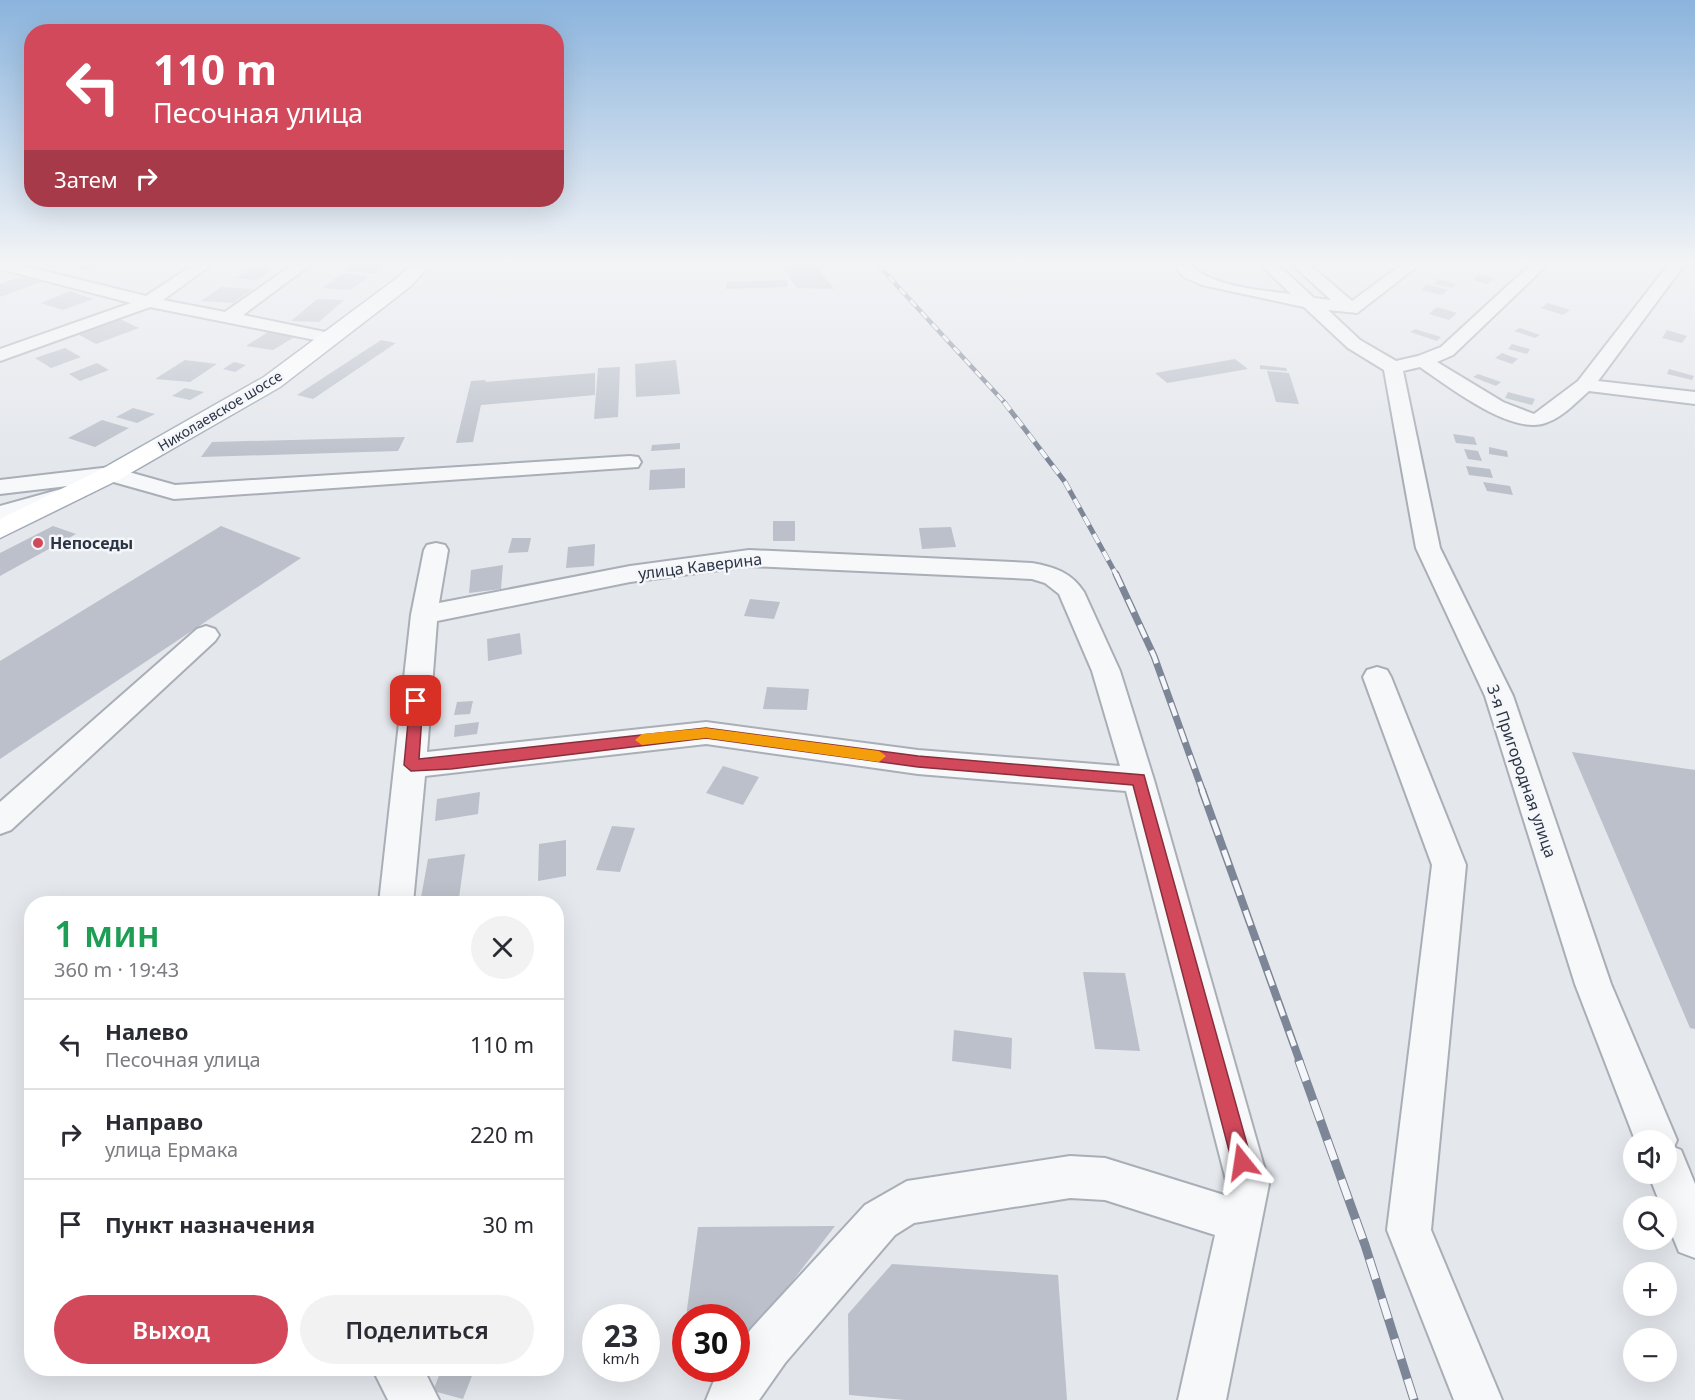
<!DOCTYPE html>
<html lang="ru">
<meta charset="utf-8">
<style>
body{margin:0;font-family:"Noto Sans",sans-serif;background:#f2f2f3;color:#2b2b33;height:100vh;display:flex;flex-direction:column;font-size:22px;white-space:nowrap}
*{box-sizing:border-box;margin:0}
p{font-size:20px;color:#7c7c81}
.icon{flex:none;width:33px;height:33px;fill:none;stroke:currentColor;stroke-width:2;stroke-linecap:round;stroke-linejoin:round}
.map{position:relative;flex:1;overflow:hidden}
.panel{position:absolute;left:24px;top:896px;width:540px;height:480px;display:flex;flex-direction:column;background:#fff;border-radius:24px;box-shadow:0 6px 24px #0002}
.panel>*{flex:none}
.guide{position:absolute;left:24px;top:24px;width:540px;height:183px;border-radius:24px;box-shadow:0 6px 24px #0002;background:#d1495b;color:#fff;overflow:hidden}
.buttons{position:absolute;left:1623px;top:1130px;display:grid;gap:12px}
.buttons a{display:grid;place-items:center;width:54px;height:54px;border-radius:50%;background:#fff;box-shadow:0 6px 24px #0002;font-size:30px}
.speed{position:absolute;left:582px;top:1304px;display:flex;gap:12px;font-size:30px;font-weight:700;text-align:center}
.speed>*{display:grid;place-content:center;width:78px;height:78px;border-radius:50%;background:#fff;box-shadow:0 6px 24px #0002;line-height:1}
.speed small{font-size:15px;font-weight:400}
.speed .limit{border:9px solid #d22;background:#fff;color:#111}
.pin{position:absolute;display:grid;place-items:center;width:51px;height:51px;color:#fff;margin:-26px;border-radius:12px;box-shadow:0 3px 9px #0006}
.me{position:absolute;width:66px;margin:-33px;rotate:345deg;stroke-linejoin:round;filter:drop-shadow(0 0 4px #0008)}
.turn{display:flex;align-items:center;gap:21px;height:126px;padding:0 30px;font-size:27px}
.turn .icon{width:78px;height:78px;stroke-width:2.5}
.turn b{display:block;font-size:42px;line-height:51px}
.then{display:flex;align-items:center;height:57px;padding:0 30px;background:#0003;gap:12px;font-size:22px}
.round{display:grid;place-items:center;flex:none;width:63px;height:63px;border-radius:32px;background:#f2f2f3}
.head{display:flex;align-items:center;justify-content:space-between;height:102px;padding:0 30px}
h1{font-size:36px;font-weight:600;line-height:45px;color:#1e9e55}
.cta{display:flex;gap:12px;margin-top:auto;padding:12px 30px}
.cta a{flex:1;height:69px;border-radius:36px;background:#d1495b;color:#fff;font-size:24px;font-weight:600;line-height:69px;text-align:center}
.cta a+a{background:#f2f2f3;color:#2b2b33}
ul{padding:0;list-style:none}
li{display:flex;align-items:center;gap:18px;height:90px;padding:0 30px;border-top:2px solid #e1e1e2}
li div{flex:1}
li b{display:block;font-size:22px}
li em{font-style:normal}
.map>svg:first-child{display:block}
</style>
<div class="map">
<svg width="1695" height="1400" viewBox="0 0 1695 1400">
<rect width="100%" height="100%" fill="#e4e7ec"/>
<path fill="#bbc0ca" d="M67 265H103L86 271Z
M352 265H387L373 274 344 270Z
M781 265H816L834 289 797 288Z
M254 266 275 267 257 280 236 278Z
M343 273 370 276 350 290 322 288Z
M1479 274 1494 278 1488 284 1473 280Z
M20 277 41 282 0 297V284Z
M1439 279 1457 284 1452 288 1434 284Z
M787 280 788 287 726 289 727 282Z
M1427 284 1448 290 1442 295 1421 290Z
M221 287 253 289 233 303 201 301Z
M70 291 93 299 63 310 41 303Z
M317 299 344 300 319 322 291 321Z
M1548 303 1570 310 1563 315 1541 308Z
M1437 307 1457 313 1449 320 1429 314Z
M118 318 139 328 96 344 76 333Z
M1520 328 1540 335 1535 338 1514 331Z
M1415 329 1441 337 1437 341 1410 332Z
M271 330 298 335 273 350 246 346Z
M1667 330 1687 336 1682 343 1662 338Z
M381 340 396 343 313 399 297 395Z
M1512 344 1530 349 1527 354 1508 349Z
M65 348 81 357 51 368 35 358Z
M1502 353 1518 359 1512 364 1495 358Z
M1235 359 1248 369 1167 383 1155 373Z
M185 360 217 364 190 382 155 379Z
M676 360 680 394 636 397 635 364Z
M234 362 246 365 235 372 223 369Z
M97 363 109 370 80 381 69 374Z
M1260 365 1286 368 1287 371 1260 369Z
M620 367 618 417 594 419 598 368Z
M1669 369 1694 376 1692 380 1667 374Z
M1267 371 1289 373 1299 404 1276 402Z
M595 373V395L481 405 473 442 456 443 471 381 486 380 485 382Z
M1478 374 1501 382 1496 386 1473 377Z
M185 388 204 392 190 400 172 396Z
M1508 392 1535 399 1532 405 1505 398Z
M133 408 155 414 137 423 116 417Z
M102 420 129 428 95 447 68 438Z
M1453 434 1474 437 1477 445 1456 443Z
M405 437 398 451 201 457 212 442Z
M680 443V449L651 451 652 445Z
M1489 447 1507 451 1508 457 1489 454Z
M1464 449 1478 451 1482 461 1468 459Z
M1466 466 1490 469 1493 478 1469 475Z
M685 468V488L649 490 650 470Z
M1483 482 1510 486 1513 495 1487 491Z
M773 521H795V541H773Z
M53 526 76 534 0 576V553Z
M221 526 301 558 0 759V661Z
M951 527 956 547 922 549 919 528Z
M512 538H531L528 552 508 553Z
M595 544 594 566 566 568 568 547Z
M503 565 501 589 469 593 471 570Z
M750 599 780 602 774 619 744 616Z
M520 633 522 654 488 661 487 639Z
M767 687 809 689 807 710 763 709Z
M473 701 470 714 454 715 457 702Z
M479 722 477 734 454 737 455 725Z
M1572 752 1695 770V1029L1690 1028Z
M723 766 759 777 743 805 706 793Z
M480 792 478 814 435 821 437 799Z
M612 826 635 828 620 872 596 870Z
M566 840V876L538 881 539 844Z
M465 854 459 898 420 903 428 859Z
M1083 972 1125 973 1140 1051 1095 1049Z
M954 1030 1012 1038 1011 1069 952 1061Z
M835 1226 747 1340H736V1317H686L698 1227Z
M892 1264 1058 1275 1067 1400H905L849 1395 848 1314Z
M442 1368H475L463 1399 433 1391Z"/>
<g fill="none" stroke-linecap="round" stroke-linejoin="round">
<g stroke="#a9aeb7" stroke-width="4">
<path id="minor" d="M0 265H20L146 296 193 265H211L163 300 225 312 292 265H310L243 315 330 333 339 338 330 343 150 307 0 361V349L131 303 0 269Z
M1173 265H1190C1213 287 1260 290 1291 294L1261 265H1278L1314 298 1331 300 1293 265H1310L1352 301 1401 265H1419L1357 313 1328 310 1360 340 1396 361 1418 356 1441 347 1530 265H1547L1453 355 1437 362 1503 402 1534 414 1578 381 1668 265H1684L1598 381 1695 392V404L1589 391C1576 402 1564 416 1548 422 1514 438 1448 386 1420 367L1403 371 1440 548 1513 696 1611 984 1677 1140 1674 1147 1681 1150 1695 1184V1258L1679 1252 1666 1220V1206H1661L1648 1173H1666V1140H1635L1575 984 1485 696 1416 548 1384 370 1348 348 1304 307 1202 285 1184 277Z
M630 456 638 457 641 462 638 467 174 499 110 481 0 494V480L111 467 175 485Z
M65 488 73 490 76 495 73 500 0 520V506Z
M436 543 445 545 448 550 439 603 630 566 749 550 1032 563C1054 567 1071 572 1084 592L1120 671 1154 780 1269 1184 1226 1400H1178L1215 1235 1105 1200 1070 1198 914 1223 895 1235 785 1363 759 1400H706L713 1383 723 1368H736V1350L751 1329 865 1205 907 1181 1070 1156 1105 1158 1224 1195 1227 1184 1126 791 918 774 706 744 425 776 413 903H379L411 615 424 550 427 545ZM749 566 1032 579 1045 583 1059 594 1092 671 1120 766 918 750 706 722 427 752 437 621 630 582Z
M206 626 215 629 219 635 215 641 11 830 0 834V802L197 629Z
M1377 667 1387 670 1391 677 1466 865 1431 1230 1502 1400H1454L1387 1230 1432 865 1363 677 1367 670Z
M372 1368H423L439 1400H388Z"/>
</g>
<g stroke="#a3abb8" stroke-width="3">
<path id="major" d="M411 265H430L411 286 280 387 120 479 0 538V519L102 469 264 377 397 278Z"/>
</g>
<use href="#minor" fill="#f7f8fa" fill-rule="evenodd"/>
<use href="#major" fill="#fff" fill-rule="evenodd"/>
<g stroke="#7d8696" stroke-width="4.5">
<path id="rail-far4" d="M878 265 1005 403"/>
</g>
<g stroke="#7d8696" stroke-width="5">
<path id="rail-far3" d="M1004 402 1065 482 1117 576"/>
</g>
<g stroke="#7d8696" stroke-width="7">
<path id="rail-far2" d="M1116 574 1154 656 1203 792"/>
</g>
<g stroke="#7d8696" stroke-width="8">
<path id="rail-far1" d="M1202 790 1300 1062"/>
</g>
<g stroke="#7d8696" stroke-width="9">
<path id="rail" d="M1299 1061 1365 1245 1414 1400"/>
</g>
<use href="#rail-far4" stroke="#f4f6f9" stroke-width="3" stroke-dasharray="8" stroke-linecap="butt"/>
<use href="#rail-far3" stroke="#f4f6f9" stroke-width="4" stroke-dasharray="10" stroke-linecap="butt"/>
<use href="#rail-far2" stroke="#f4f6f9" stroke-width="4.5" stroke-dasharray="14" stroke-linecap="butt"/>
<use href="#rail-far1" stroke="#f4f6f9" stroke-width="5" stroke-dasharray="16" stroke-linecap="butt"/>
<use href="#rail" stroke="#f4f6f9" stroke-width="7" stroke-dasharray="21" stroke-linecap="butt"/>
</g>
<linearGradient id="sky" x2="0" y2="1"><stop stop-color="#8bb4dd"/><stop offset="0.57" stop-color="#f3f4f6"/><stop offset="1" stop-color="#f3f4f6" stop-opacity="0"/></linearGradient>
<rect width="1695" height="461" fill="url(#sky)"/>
<path fill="#d1495b" stroke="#882f3b" stroke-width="1.5" d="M416 696 423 701 419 759 706 728 918 756 1144 775 1252 1162 1249 1169 1242 1172 1235 1169 1232 1162 1133 785 918 767 706 738 451 769 411 771 404 765 410 701Z"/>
<path fill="#f59e0b" d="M706 728 879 751 886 756 879 762 706 738 642 745 635 740 642 734Z"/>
<circle fill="#d1495b" stroke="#f4f6f9" stroke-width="2" cx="38" cy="543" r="6"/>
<g text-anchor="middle" stroke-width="5" stroke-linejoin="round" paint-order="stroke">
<g font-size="14" fill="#2b3445" stroke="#f4f6f9">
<text transform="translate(220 411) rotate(-31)" y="5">Николаевское шоссе</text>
</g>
<g font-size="16" font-weight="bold" fill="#2b3445" stroke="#f4f6f9" text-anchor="start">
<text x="50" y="549">Непоседы</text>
</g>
<g font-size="16" fill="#2b3445" stroke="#f4f6f9">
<text transform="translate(700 566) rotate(-7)" y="6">улица Каверина</text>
<text transform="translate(1522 771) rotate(71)" y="6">3-я Пригородная улица</text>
</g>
</g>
</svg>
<div class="buttons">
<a><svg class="icon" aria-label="sound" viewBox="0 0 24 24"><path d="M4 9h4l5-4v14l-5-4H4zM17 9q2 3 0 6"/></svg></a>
<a><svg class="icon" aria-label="search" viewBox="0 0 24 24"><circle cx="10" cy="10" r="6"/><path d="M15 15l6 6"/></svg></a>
<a>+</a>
<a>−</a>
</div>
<div class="speed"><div>23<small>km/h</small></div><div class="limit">30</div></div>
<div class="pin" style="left:416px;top:701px;background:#d93025"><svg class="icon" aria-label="arrive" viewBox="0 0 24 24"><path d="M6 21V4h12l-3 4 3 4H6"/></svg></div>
<svg class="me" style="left:1242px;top:1162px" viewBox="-20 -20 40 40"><path d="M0-17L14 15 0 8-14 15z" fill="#d1495b" stroke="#fff" stroke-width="4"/></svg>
<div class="guide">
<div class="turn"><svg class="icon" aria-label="left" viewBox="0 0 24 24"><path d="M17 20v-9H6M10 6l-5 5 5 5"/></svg><div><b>110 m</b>Песочная улица</div></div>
<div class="then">Затем<svg class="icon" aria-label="right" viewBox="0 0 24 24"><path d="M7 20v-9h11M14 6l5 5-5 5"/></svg></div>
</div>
<section class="panel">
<div class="head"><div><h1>1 мин</h1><p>360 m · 19:43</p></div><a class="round"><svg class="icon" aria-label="close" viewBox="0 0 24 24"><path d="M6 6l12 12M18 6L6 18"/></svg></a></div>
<ul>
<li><svg class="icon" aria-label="left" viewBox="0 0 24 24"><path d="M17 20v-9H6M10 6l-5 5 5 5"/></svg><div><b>Налево</b><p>Песочная улица</p></div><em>110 m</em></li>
<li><svg class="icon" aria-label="right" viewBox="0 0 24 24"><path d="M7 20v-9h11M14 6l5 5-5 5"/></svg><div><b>Направо</b><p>улица Ермака</p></div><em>220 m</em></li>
<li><svg class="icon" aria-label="arrive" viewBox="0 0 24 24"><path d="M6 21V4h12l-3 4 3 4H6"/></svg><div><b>Пункт назначения</b></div><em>30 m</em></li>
</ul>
<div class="cta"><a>Выход</a><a>Поделиться</a></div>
</section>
</div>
